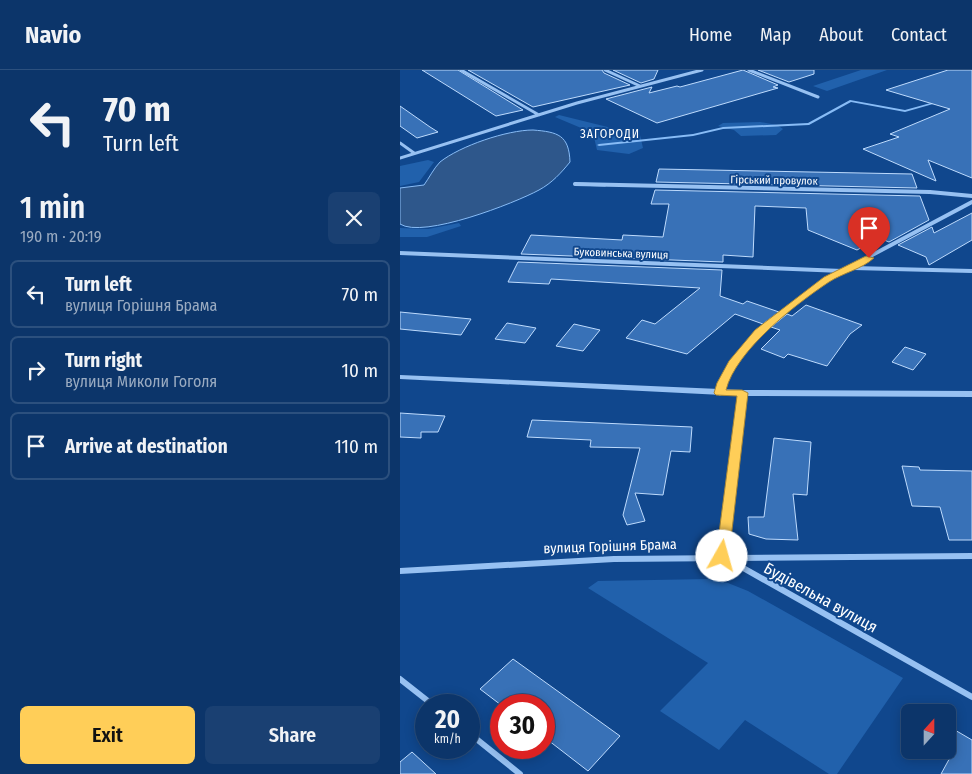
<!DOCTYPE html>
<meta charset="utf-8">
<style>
body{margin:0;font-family:"Fira Sans Condensed",sans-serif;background:#1a4072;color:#f1f3f6;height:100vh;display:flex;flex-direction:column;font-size:19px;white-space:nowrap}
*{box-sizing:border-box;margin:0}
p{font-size:16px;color:#9aabc1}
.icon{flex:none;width:28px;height:28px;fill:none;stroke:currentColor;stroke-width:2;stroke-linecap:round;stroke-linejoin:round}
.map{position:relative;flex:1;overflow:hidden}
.details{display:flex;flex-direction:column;background:#0c356a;width:400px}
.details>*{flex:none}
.top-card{background:#0c356a;color:#f1f3f6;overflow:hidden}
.needle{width:32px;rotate:21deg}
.controls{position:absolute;left:501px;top:634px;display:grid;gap:10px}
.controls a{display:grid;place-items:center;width:55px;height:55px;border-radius:8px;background:#0c356a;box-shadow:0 2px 12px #0003,0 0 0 1px #2c507e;font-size:25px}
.speed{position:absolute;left:15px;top:624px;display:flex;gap:10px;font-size:25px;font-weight:700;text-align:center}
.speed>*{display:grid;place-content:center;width:65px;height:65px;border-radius:50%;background:#0c356a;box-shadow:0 2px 12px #0003,0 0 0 1px #2c507e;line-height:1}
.speed small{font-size:12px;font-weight:400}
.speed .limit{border:8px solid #d22;background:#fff;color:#111}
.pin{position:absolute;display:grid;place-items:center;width:42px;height:42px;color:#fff;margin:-51px -21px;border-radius:50% 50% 50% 0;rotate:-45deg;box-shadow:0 0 5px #0007}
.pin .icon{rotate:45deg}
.me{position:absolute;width:55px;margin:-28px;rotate:7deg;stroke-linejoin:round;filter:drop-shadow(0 0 4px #0008)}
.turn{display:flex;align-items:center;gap:18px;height:105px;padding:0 20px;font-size:22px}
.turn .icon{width:65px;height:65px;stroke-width:2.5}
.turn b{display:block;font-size:35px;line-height:42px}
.round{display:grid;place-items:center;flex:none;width:52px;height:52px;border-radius:8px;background:#1a4072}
.head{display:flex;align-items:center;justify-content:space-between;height:85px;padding:0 20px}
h1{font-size:30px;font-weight:600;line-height:38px}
.cta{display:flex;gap:10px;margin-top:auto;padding:10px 20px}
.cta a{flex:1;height:58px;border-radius:8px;background:#ffce58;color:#111;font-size:20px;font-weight:600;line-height:58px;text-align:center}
.cta a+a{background:#1a4072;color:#f1f3f6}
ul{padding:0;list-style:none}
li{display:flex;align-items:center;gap:15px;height:68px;margin:0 10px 8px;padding:0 10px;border:2px solid #2c507e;border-radius:8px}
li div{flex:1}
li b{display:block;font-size:19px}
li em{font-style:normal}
header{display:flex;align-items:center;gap:30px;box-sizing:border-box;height:70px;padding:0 25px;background:#0c356a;border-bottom:1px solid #2c507e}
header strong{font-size:24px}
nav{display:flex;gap:28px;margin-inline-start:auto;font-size:18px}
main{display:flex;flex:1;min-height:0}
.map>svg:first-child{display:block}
</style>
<header>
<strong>Navio</strong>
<nav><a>Home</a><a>Map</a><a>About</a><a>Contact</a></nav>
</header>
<main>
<section class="details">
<div class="top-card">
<div class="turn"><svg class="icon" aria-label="left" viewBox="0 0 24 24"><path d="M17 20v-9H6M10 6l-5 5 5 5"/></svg><div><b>70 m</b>Turn left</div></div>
</div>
<div class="head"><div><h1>1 min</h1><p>190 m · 20:19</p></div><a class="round"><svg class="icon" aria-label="close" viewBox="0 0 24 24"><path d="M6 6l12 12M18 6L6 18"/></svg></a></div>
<ul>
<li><svg class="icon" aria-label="left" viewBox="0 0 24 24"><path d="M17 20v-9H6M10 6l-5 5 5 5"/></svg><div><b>Turn left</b><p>вулиця Горішня Брама</p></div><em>70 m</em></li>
<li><svg class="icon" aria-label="right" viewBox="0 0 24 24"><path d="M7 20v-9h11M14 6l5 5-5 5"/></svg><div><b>Turn right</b><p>вулиця Миколи Гоголя</p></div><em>10 m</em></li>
<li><svg class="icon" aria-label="arrive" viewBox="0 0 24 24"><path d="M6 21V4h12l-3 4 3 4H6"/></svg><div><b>Arrive at destination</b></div><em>110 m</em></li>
</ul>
<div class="cta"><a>Exit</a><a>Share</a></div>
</section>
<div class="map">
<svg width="572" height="704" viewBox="0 0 572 704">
<rect width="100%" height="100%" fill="#10478d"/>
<path fill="#2161ac" d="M461 0H487L427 21 413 16Z
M159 45 240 65 243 78 229 84 197 80 193 63 155 47Z
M360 52 377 55 383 59 376 65 341 66 334 60 318 56 323 53Z
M28 90 34 92 19 112 0 116V96Z
M59 153 61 156 27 167H0V158L28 159Z
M309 509 328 513 348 521 503 608 437 704H429L345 650 319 680 260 641 308 593 188 518 198 511Z"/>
<path fill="#2e578b" stroke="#88bcf6" d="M133 60C158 62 169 65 170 92 161 103 152 113 139 120 115 133 23 169 0 154V118L24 115C29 108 34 98 40 92 60 76 107 60 133 60Z"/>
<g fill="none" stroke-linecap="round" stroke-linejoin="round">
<path fill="#88bcf6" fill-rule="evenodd" d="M450 30 505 40 538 31 540 32 505 42 451 32 409 55 323 59 293 66 199 76 197 75 199 74 293 64 323 57 408 53Z"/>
</g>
<path fill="#3871b7" stroke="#bedbfd" d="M22 0H58L123 40 96 46Z
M68 0H202L204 3 230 15 133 37Z
M213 0H258L254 9 241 13Z
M343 0 378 15 373 17 378 18 257 53 206 29 252 17 249 23 277 16 280 17Z
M358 0H414V4L389 12Z
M548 0H572V108L528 90 536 111 463 79 499 67 490 64 550 39 486 20Z
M0 36 30 57 38 62 17 68 0 56Z
M259 99 512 104 517 118 256 112Z
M255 120 520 126 529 150 489 172 479 168 457 180 408 160 406 138 355 136 353 187 323 185V192L121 184 131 165 222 170 223 165 263 167 269 134H251Z
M572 143V170L529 195 526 187 498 175 532 157 534 163Z
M118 192 322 200 320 226 343 234 347 231 379 242 363 254 335 244 287 284 226 268 242 250 255 254 300 218 151 209 149 214 108 212Z
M406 235 462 255 450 264 427 296 388 284 384 288 361 279 380 260 371 257 387 244 392 246Z
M0 242 71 249 61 265 0 259Z
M107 253 136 258 125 273 95 269Z
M174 254 200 260 183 281 156 276Z
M505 277 526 284 513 300 492 292Z
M0 343 45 346 38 362H21V368L0 367Z
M132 350 292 357 290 382 271 381 263 425 235 423 245 451 227 455 223 445 240 378 190 377 191 370 127 367Z
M374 368 411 372 407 425 393 424 398 470 366 469 349 464 348 447H364Z
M502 396 519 397 520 400 572 401V470H549L540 437 512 436Z
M113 589 220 666 188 701 144 667V635H101L80 619Z
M548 656 572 670V704H541L552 684 548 681Z
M12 682 36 704H0V692Z"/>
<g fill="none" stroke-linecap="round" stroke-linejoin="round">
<path stroke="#97c1f2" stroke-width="3" d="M61 0 139 45
M205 0 240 16
M349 0 418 27
M0 73 14 83
M0 88 177 33 302 0
M175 114 205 115"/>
<path stroke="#97c1f2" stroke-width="4" d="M175 114 530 122 572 126
M0 183 442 201
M453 198 572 201
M357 263 427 209 572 132"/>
<path stroke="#97c1f2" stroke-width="5" d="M320 323C325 300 343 279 359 262
M326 455 342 323"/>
<path stroke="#97c1f2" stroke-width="6" d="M326 454 322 486 572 627
M0 501 214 489 572 486
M0 609 33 635
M69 663 120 704"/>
<path fill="#97c1f2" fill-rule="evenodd" d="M0 305 342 320 572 321V327L342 326 0 309Z"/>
</g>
<path fill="#ffce58" stroke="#a68639" d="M466 186 474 188C462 199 443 203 429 212 396 234 336 280 326 320H342L348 323 329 486 327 490H317L316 486 337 326 316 325 314 323 317 313 329 291 355 260 424 207Z"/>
<g text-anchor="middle" stroke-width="4" stroke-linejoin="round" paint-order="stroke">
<g font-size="11" fill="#fff" stroke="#10478d">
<text transform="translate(374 110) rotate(1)" y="4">Гірський провулок</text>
<text transform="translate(221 183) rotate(2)" y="4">Буковинська вулиця</text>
</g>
<g font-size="12" letter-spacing="1" fill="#fff" stroke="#10478d">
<text x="210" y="68">ЗАГОРОДИ</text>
</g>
<g font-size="14" fill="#fff" stroke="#10478d">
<text transform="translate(210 476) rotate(-2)" y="5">вулиця Горішня Брама</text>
</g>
<g font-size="16" fill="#fff" stroke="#10478d">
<text transform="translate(421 527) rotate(29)" y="6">Будівельна вулиця</text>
</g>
</g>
</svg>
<div class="controls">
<a><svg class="needle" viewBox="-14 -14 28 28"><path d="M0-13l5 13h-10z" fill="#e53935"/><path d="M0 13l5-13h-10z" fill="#9aabc1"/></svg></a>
</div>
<div class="speed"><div>20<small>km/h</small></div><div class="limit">30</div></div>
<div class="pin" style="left:469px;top:188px;background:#d93025"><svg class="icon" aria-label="arrive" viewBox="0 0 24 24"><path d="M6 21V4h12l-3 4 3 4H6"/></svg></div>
<svg class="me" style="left:322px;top:486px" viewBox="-20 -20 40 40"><circle r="19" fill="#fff"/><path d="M0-13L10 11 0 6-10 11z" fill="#ffce58"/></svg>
</div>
</main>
